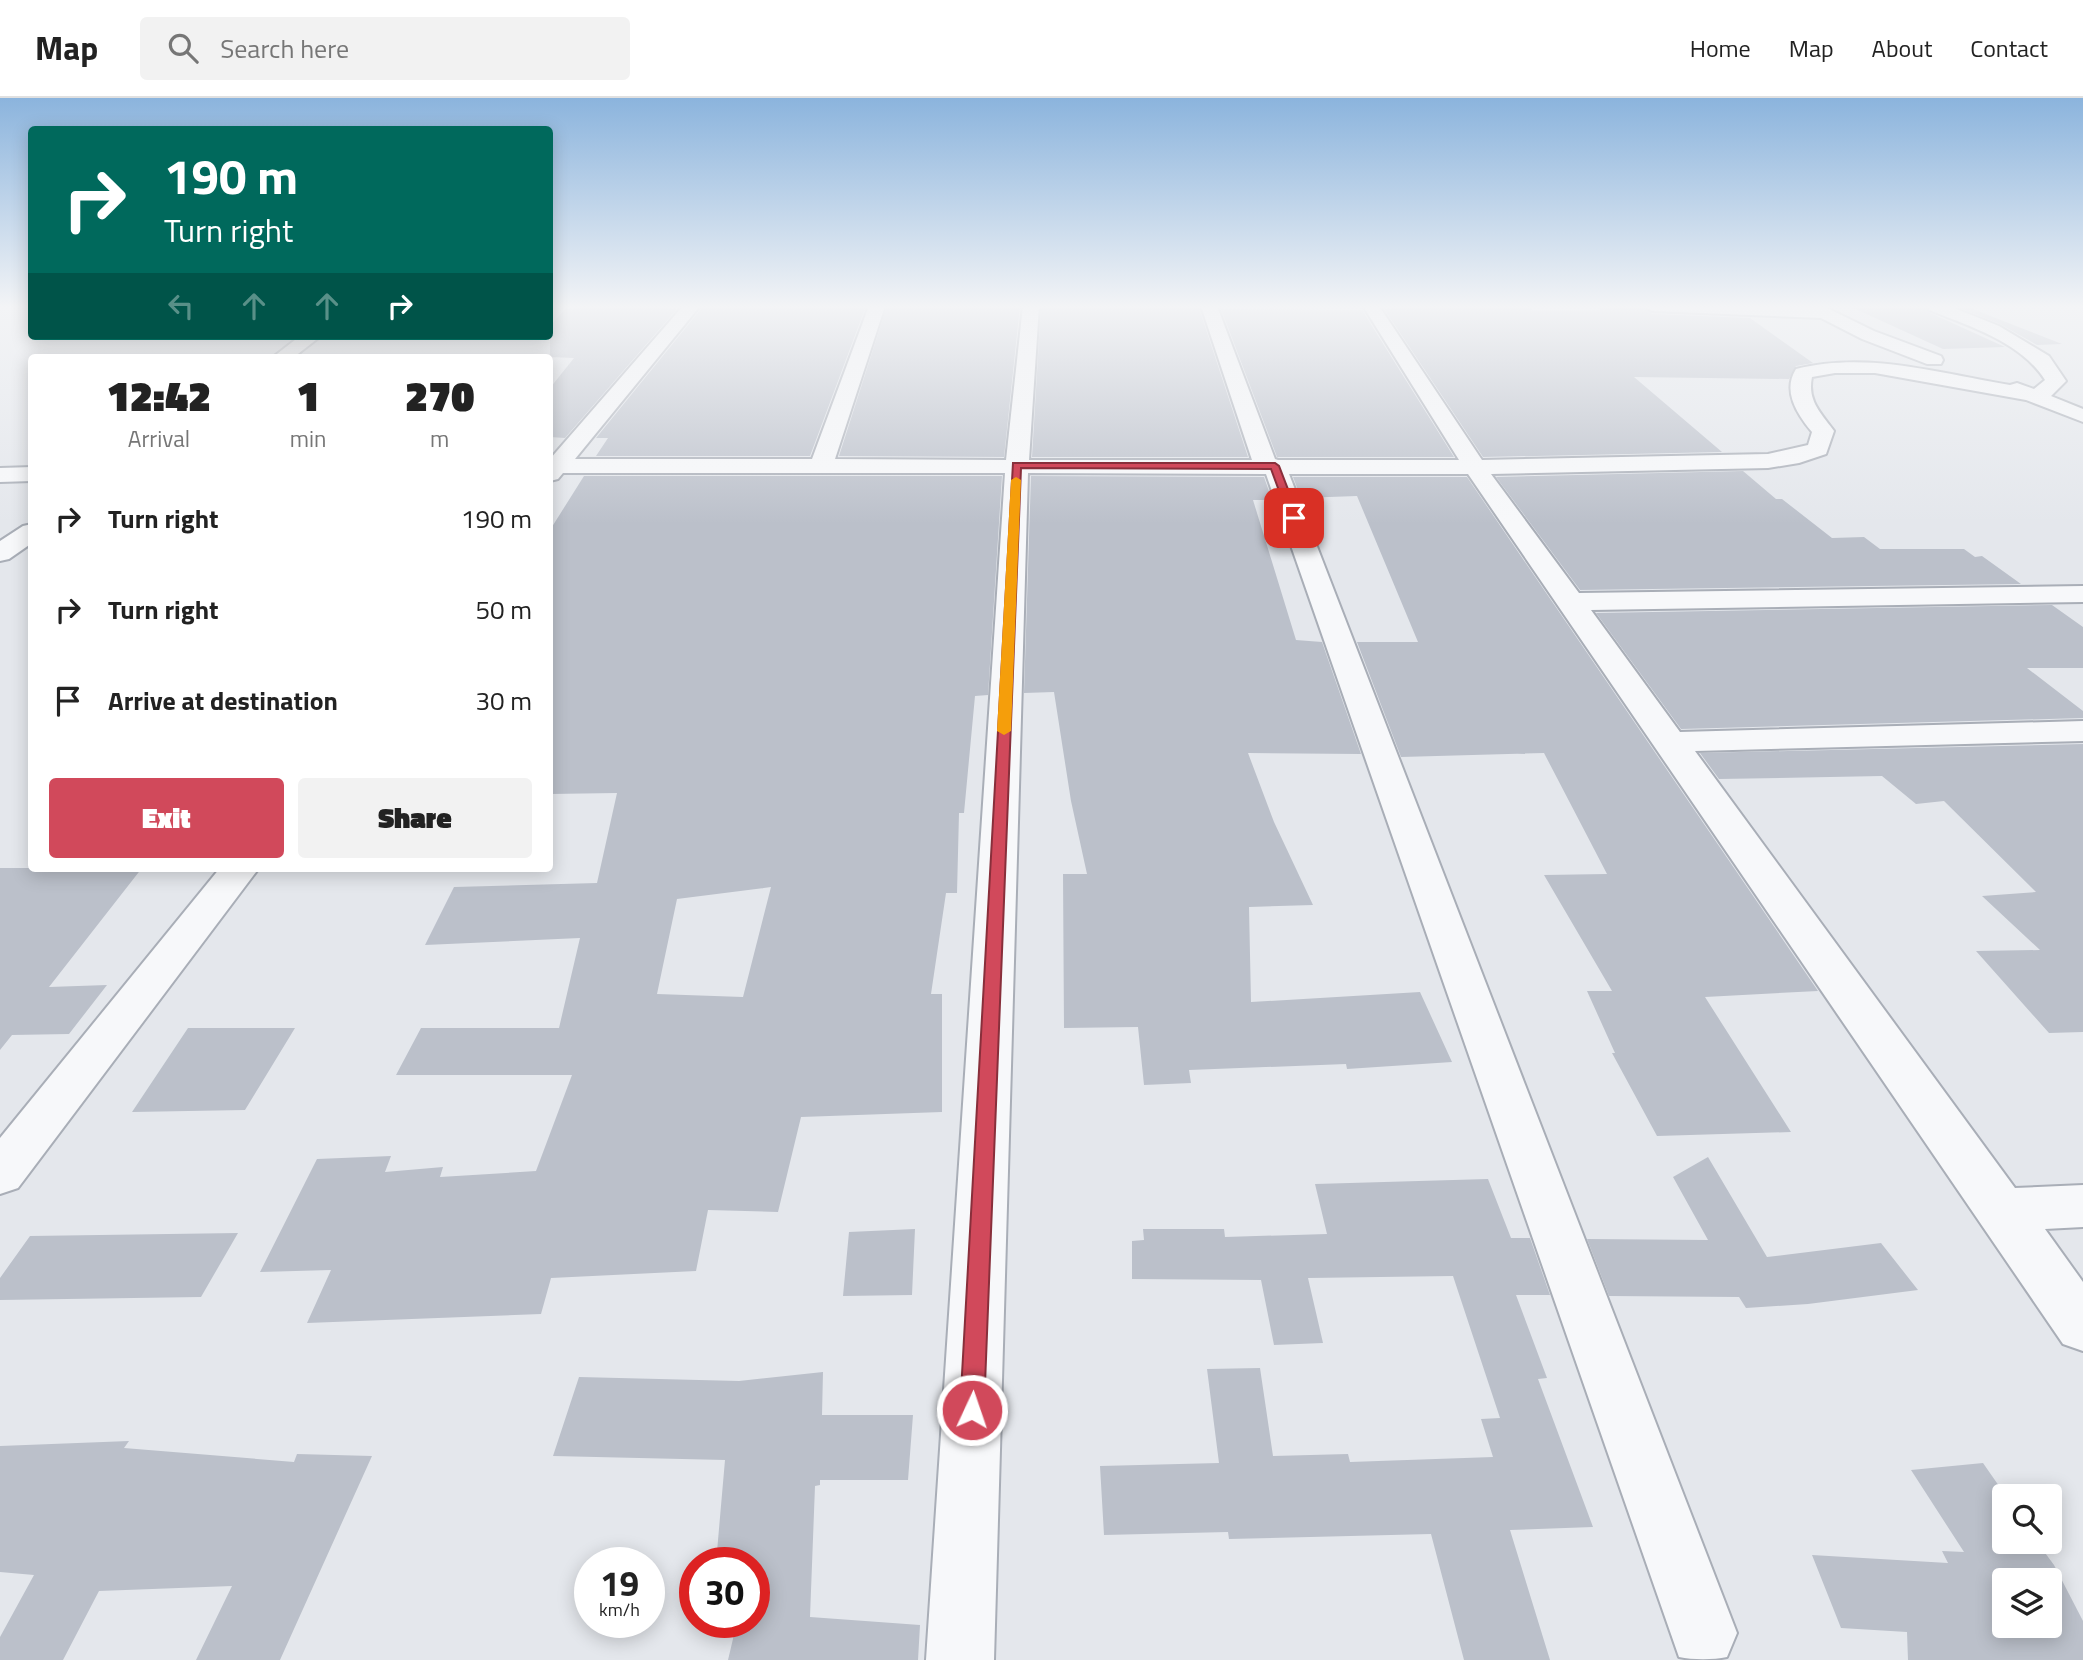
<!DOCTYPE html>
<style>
body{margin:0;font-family:"Titillium Web",sans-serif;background:#f2f2f2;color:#222;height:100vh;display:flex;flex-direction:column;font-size:26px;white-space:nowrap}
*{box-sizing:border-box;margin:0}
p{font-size:23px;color:#767676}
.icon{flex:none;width:38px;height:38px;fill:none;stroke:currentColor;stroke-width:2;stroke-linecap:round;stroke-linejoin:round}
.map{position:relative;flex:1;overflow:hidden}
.side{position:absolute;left:28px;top:256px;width:525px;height:518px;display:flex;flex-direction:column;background:#fff;border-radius:7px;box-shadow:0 4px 18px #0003}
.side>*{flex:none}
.hud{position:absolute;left:28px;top:28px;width:525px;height:214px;border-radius:7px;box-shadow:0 4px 18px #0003;background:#00695c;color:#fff;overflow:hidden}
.controls{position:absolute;left:1992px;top:1386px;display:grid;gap:14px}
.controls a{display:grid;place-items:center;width:70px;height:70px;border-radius:7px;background:#fff;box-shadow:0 4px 18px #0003;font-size:35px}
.speed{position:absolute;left:574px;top:1449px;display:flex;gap:14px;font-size:35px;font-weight:700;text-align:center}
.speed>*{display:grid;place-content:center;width:91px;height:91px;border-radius:50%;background:#fff;box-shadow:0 4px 18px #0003;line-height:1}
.speed small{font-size:18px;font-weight:400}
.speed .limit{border:10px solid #d22;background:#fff;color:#111}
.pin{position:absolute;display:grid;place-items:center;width:60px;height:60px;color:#fff;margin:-30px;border-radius:14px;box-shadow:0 4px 10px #0006}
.me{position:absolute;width:77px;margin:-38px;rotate:3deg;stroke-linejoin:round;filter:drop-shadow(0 0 5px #0008)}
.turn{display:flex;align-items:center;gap:24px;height:147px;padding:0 21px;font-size:32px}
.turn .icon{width:91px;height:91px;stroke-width:2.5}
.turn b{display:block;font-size:49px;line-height:60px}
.lanes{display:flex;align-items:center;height:66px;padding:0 21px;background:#0003;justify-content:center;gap:35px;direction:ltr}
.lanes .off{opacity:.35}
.eta{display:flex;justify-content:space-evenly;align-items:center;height:119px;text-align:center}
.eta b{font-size:42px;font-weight:800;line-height:49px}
.button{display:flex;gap:14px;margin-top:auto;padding:14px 21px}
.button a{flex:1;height:80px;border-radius:7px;background:#d1495b;color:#fff;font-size:28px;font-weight:800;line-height:80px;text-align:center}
.button a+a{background:#f2f2f2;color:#222}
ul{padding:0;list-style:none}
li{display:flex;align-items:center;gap:21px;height:91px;padding:0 21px}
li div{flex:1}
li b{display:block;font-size:26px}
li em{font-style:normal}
header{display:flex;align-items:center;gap:42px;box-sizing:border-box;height:98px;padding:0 35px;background:#fff;border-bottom:2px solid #e0e0e0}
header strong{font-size:33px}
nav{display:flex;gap:38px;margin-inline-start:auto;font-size:24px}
.search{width:490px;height:63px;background:#f2f2f2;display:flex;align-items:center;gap:18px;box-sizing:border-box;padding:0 24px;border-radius:7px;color:#767676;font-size:26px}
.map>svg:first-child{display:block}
</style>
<header>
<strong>Map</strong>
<div class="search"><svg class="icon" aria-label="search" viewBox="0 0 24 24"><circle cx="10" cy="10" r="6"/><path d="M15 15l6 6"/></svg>Search here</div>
<nav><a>Home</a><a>Map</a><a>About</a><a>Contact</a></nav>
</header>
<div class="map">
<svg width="2083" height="1562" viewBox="0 0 2083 1562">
<rect width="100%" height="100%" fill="#e4e7ec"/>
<path fill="#bbc0ca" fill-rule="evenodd" d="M766 208H866L810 358H596L608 340H596L701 211Z
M887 208H1020L1004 359 839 358Z
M1041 208H1164L1199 210 1248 359H1032Z
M1600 208H1642L1652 216 1750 220 1813 265 1796 268 1789 281 1634 279 1722 354 1483 359 1384 211 1529 209 1533 213 1600 212Z
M1849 208H1924L1928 214 2005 249 1943 251Z
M1955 208H1965L2062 246 2037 247 2000 226Z
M617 210 677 211 565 340 550 339V290L574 260 550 259V228L565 211Z
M1221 211 1362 212 1454 359H1277Z
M1743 373 1776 401H1782L1832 440 1864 439 1880 451H1964L1975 459 1982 458 2021 486 1580 492 1496 379Z
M584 378H1002L988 597 975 598 964 715H959L957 795H946L931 896H942V1014L801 1019 778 1114 708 1112 696 1173 551 1180 541 1216 307 1225 331 1172 260 1174 317 1061 391 1058 385 1074 443 1069 440 1079 536 1073 572 977H396L421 930H559L580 840 425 847 454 789 597 785 617 695 550 696V432ZM771 789 743 899 657 896 677 801Z
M1031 378 1264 379 1272 402H1253L1296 542 1322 544 1361 656 1248 655 1274 724 1313 807 1249 809 1251 904 1420 894 1452 964 1347 971 1346 966 1189 972 1191 985 1144 987 1138 929 1064 930 1063 776H1087L1071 703 1054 594 1024 595Z
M1293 379H1467L1818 893 1705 899 1791 1034 1657 1038 1612 955H1615L1587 893H1612L1544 777 1607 776 1544 655 1401 659 1357 544H1418L1357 398 1301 400Z
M2052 507 2083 529V570H2027L2083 613V620L1681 631 1596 515Z
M2083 646V934L2049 935 1976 853 2040 852 1982 798 2036 794 1944 703 1916 706 1882 678 1719 681 1700 655Z
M0 770H142L49 889 107 887 69 936 12 937 0 952Z
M188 930H295L245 1012 132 1014Z
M1708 1059 1767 1159 1881 1145 1918 1192 1808 1206 1746 1210 1739 1199 1609 1198 1587 1141 1708 1142 1673 1079Z
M1488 1081 1511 1140H1530L1550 1197H1516L1547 1280 1538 1281 1593 1429 1510 1432 1550 1562H1464L1431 1436 1229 1441 1228 1434 1104 1437 1100 1368 1219 1365 1207 1271 1260 1270 1273 1358 1348 1356 1350 1364 1493 1359 1481 1321 1500 1320 1453 1178 1308 1180 1323 1245 1274 1247 1261 1182 1132 1181V1143L1144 1142 1143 1131H1224L1225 1139 1327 1136 1315 1086Z
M915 1131 912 1197 843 1198 849 1134Z
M238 1135 201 1199 0 1202V1180L30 1138Z
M823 1274 822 1317H913L908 1382H820V1387L815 1388 810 1519 920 1527 918 1562H728L737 1524H754V1465H716L725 1362 553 1358 579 1279 739 1283Z
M129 1343 124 1350 294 1364 297 1356 372 1358 280 1562H196L232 1488 99 1493 63 1562H0V1539L34 1477 0 1474V1348Z
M1983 1365 2006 1398 2004 1444H2037L2054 1467 2083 1523V1562H1908L1907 1534 1841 1530 1812 1457 1948 1465 1942 1453 1964 1454 1911 1372ZM2004 1482H2049V1528H2004Z"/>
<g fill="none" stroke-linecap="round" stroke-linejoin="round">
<g stroke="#a9aeb7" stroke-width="4">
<path id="minor" d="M683 208H700L575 361H812L869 208H885L835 361 1006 362 1023 208H1039L1029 362H1252L1201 208H1217L1275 361 1278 362H1459L1363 208H1379L1482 362 1768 356 1808 347 1812 334C1797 316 1782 293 1796 271 1867 253 1939 275 2010 287L2017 285 2034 291 2045 282C2021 244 1969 228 1929 212L1927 208H1949L1999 228 2049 258 2066 283 2051 298 2083 311V324L2026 302 1875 275H1835L1812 279C1807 303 1821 315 1834 333L1826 356 1799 365 1768 370 1491 376 1579 495 2083 488V504L1591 512 1680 634 2083 623V643L1695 653 2015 1090 2083 1087V1129L2045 1131 2083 1184V1253L2063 1246 1468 376H1289L1737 1535 1727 1559C1713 1562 1693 1562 1679 1559L1266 376 1028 375 994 1562H926L1005 375H563L558 381 550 383V361Z
M1644 208H1823L1874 233 1941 258 1943 262 1941 266H1927L1862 241 1821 220 1652 213Z
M300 238H321L294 259H273Z
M32 369V383L0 384V370Z
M32 426V445L9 461 0 463V443L23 428Z
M220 770H259L18 1090 0 1096V1040Z"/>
</g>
<use href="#minor" fill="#f7f8fa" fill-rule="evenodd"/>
</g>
<linearGradient id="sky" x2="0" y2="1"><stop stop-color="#8bb4dd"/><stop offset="0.49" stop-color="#f3f4f6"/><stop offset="1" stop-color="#f3f4f6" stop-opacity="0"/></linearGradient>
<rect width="2083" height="426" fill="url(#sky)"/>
<path fill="#d1495b" stroke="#882f3b" stroke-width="2" d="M1013 365H1275L1279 368 1299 420 1294 423 1289 420 1271 371 1021 370 984 1312 980 1320 972 1324 963 1320 960 1312Z"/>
<path fill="#f59e0b" d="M1016 379 1021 382 1011 633 1004 637 997 633 1011 382Z"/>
</svg>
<div class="controls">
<a><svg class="icon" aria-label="search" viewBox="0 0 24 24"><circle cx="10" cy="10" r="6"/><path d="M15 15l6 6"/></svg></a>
<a><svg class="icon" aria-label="layers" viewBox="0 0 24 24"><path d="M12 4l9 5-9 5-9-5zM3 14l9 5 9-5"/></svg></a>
</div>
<div class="speed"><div>19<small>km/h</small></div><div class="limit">30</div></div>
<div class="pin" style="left:1294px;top:420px;background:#d93025"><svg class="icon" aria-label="arrive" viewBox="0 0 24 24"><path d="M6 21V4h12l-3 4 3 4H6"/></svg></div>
<svg class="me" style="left:972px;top:1312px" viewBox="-20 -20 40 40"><circle r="17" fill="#d1495b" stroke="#fff" stroke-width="3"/><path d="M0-11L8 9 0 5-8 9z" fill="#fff"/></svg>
<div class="hud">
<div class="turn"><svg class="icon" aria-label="right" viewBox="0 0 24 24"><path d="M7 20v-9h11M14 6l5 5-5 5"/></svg><div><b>190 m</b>Turn right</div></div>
<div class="lanes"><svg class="icon off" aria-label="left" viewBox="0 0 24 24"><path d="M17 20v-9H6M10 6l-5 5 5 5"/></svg><svg class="icon off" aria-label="ahead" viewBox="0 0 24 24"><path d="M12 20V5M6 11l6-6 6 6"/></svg><svg class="icon off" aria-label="ahead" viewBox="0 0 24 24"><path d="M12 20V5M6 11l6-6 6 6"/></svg><svg class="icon" aria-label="right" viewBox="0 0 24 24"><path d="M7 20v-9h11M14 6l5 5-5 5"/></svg></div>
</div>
<section class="side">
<div class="eta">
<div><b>12:42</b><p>Arrival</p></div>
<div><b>1</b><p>min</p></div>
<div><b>270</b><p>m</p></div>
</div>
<ul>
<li><svg class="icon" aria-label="right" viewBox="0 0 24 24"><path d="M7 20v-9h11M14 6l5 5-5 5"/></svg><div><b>Turn right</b></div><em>190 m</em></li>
<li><svg class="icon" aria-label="right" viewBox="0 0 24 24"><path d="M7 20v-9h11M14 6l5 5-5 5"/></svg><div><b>Turn right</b></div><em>50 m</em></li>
<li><svg class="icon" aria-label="arrive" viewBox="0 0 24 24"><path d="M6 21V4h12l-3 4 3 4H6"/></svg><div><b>Arrive at destination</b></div><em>30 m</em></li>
</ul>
<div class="button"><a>Exit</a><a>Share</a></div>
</section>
</div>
